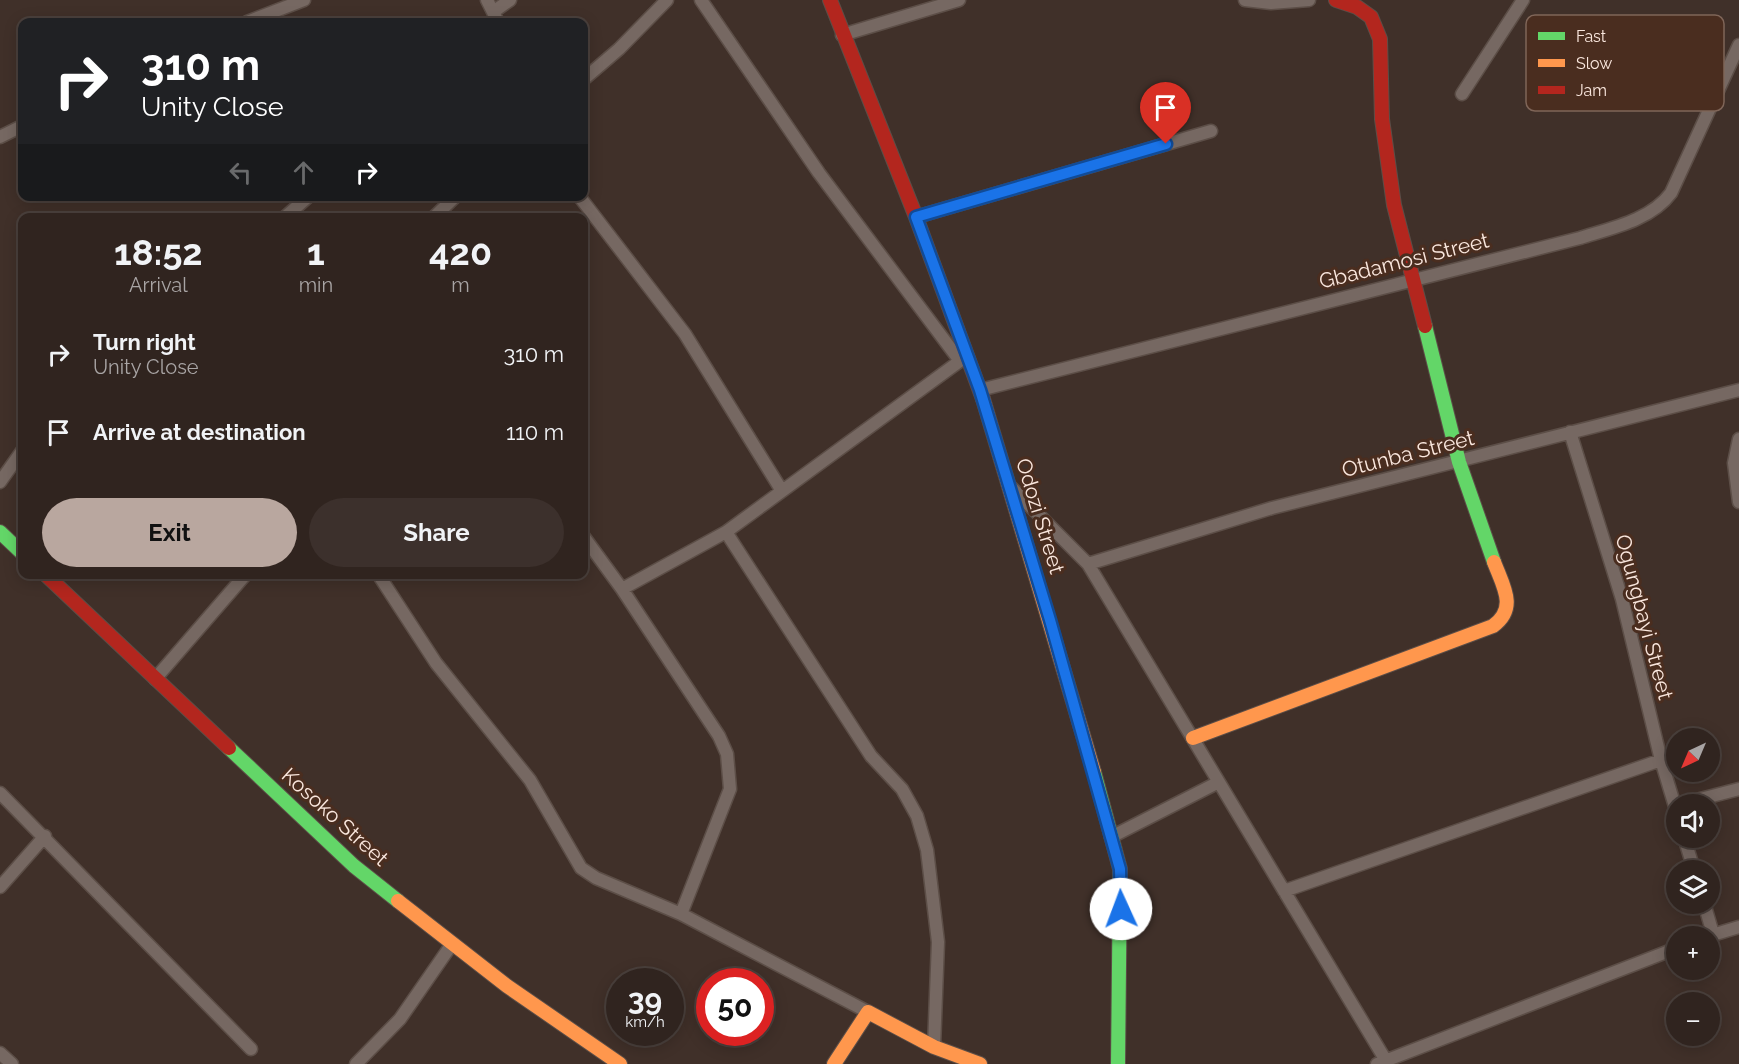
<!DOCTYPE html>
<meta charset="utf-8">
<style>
body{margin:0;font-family:Raleway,sans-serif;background:#3c302c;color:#f1f3f6;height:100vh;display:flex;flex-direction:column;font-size:22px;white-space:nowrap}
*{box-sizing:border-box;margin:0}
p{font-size:20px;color:#a8a4a4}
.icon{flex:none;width:33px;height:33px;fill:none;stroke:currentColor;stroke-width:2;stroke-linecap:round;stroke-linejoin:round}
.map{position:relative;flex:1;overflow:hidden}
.details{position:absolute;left:18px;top:213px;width:570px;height:366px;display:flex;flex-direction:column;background:#30241f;border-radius:12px;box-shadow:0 3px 15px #0003,0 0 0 2px #4b413d}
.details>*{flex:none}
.banner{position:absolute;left:18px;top:18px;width:570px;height:183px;border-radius:12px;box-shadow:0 3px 15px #0003,0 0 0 2px #4b413d;background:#202124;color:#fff;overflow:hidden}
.needle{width:39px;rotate:224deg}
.fabs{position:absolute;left:1666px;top:728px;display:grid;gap:12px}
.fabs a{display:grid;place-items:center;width:54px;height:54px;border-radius:50%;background:#30241f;box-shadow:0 3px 15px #0003,0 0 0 2px #4b413d;font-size:30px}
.speed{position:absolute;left:606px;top:968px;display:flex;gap:12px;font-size:30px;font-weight:700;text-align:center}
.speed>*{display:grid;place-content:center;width:78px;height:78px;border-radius:50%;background:#30241f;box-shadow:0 3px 15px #0003,0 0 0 2px #4b413d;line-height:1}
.speed small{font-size:15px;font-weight:400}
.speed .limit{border:9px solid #d22;background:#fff;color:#111}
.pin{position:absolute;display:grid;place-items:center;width:51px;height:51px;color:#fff;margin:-62px -26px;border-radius:50% 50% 50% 0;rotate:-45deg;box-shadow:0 0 6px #0007}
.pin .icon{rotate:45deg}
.me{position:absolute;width:66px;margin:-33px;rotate:358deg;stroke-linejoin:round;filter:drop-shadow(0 0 4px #0008)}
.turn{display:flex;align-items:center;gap:21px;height:126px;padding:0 24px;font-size:27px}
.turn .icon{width:78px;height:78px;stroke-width:2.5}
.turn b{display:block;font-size:42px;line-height:51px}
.lanes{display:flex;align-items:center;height:57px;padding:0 24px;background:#0003;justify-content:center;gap:30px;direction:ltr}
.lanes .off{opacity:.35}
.eta{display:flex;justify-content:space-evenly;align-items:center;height:102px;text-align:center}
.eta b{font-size:36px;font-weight:700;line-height:42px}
.cta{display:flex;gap:12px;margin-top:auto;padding:12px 24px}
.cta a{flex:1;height:69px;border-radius:36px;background:#b9a79f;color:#111;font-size:24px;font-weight:700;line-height:69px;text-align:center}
.cta a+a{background:#3c302c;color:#f1f3f6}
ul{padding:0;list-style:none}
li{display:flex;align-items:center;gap:18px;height:78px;padding:0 24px}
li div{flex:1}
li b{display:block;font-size:22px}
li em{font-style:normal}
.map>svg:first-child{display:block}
</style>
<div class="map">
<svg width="1739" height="1064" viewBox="0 0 1739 1064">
<rect width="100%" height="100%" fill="#403029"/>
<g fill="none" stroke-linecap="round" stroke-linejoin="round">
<g stroke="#5c4e47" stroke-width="15">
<path id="street" d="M487 0 498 22
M701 0 819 173 960 361
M1245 0 1271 3 1309 0
M493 12 510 0
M247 22 304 0
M842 35 959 0
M584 79 619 49 667 0
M1462 94 1523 0
M0 137 22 126
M579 196 685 334 782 491
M916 217 1211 131
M284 218 309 196
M433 218 456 196
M980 390 1580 238C1612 228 1651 220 1671 193L1739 45
M1570 432 1622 599 1661 760 1677 813
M1739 439 1734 463 1739 502
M0 482 22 451
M1011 487 1088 564 1388 1064
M726 532 871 756 902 789 917 816 927 850 938 942 934 1047
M584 537 622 589 719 736 727 754 730 789 681 914
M1088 564 1272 508 1739 390
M378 574 436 663 530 780 581 868 596 878 681 914 868 1012
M622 589 726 532 960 361 961 354
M155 679 246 574
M0 793 251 1049
M1681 804 1739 789
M1111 837 1217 783
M1684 837 1694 870
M0 887 45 836
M1284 891 1661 760
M1704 903 1713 934
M1709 936 1739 927
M0 1053 12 1064
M356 1064 400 1019 452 944
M1377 1064 1677 948"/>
</g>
<g stroke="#5c4e47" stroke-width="16">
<path id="fast" d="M1425 326 1459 462 1494 562
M0 532 22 553
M229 748 354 866 398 901
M1094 772 1120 869 1118 1064"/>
</g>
<g stroke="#5c4e47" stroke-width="16">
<path id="slow" d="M983 399 1094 772
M1193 738 1493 626C1518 608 1503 586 1494 562
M398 901 507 986 620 1064
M834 1064 868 1012 934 1047 980 1064"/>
</g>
<g stroke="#5c4e47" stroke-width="16">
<path id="jam" d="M830 0 916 217 983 399
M1336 0 1357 7 1371 17 1380 39 1382 119 1394 205 1425 326
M45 574 229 748"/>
</g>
<use href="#street" stroke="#766862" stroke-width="12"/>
<use href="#fast" stroke="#63d668" stroke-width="14"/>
<use href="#slow" stroke="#ff974d" stroke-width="14"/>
<use href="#jam" stroke="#b3261e" stroke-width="14"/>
</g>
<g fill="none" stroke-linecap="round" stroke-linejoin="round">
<g stroke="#114b97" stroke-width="15">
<path id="route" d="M1121 909 1120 869 1050 620 980 390 916 217 1166 144"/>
</g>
<use href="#route" stroke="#1a73e8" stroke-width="10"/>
</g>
<g text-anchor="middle" stroke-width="6" stroke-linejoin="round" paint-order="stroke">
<g font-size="21" fill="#fae7de" stroke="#4a2d1f">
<text transform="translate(1404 261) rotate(-14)" y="7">Gbadamosi Street</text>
<text transform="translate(1408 454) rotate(-14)" y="7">Otunba Street</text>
<text transform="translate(1040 516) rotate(73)" y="7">Odozi Street</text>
<text transform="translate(1644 617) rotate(75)" y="7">Ogungbayi Street</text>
<text transform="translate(335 817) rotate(42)" y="7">Kosoko Street</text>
</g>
</g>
<rect x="1526" y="15" width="198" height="96" rx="9" fill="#4a2d1f" stroke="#7f6558" stroke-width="1.5"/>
<rect x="1538" y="32" width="27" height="8" fill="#63d668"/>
<rect x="1538" y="59" width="27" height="8" fill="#ff974d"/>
<rect x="1538" y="86" width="27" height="8" fill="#b3261e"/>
<g font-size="16" fill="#fae7de">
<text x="1576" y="42">Fast</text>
<text x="1576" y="69">Slow</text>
<text x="1576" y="96">Jam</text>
</g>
</svg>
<div class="fabs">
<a><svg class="needle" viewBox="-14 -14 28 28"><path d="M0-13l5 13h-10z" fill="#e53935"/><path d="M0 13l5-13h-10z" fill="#a8a4a4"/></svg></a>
<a><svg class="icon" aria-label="sound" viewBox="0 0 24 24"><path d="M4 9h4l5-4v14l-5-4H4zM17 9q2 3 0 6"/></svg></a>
<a><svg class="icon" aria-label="layers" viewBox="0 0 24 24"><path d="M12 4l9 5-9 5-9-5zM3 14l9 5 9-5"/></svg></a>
<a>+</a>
<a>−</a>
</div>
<div class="speed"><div>39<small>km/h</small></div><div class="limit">50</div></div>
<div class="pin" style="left:1166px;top:144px;background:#d93025"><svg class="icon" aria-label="arrive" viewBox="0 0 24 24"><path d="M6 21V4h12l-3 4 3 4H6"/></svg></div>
<svg class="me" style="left:1121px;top:909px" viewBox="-20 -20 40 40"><circle r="19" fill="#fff"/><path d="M0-13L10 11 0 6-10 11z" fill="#1a73e8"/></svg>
<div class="banner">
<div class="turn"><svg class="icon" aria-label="right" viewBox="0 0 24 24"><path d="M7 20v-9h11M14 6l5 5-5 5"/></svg><div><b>310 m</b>Unity Close</div></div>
<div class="lanes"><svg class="icon off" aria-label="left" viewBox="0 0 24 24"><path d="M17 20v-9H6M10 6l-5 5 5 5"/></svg><svg class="icon off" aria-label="ahead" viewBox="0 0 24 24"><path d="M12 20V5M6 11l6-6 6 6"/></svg><svg class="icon" aria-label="right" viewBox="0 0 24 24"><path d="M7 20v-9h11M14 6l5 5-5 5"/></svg></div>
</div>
<section class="details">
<div class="eta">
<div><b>18:52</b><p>Arrival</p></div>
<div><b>1</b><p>min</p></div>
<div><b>420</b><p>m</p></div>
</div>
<ul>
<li><svg class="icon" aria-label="right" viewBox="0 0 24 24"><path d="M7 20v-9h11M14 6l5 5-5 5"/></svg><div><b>Turn right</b><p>Unity Close</p></div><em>310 m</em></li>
<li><svg class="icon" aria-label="arrive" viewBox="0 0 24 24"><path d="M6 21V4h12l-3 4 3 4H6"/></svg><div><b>Arrive at destination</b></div><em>110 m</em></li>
</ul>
<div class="cta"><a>Exit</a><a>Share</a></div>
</section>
</div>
